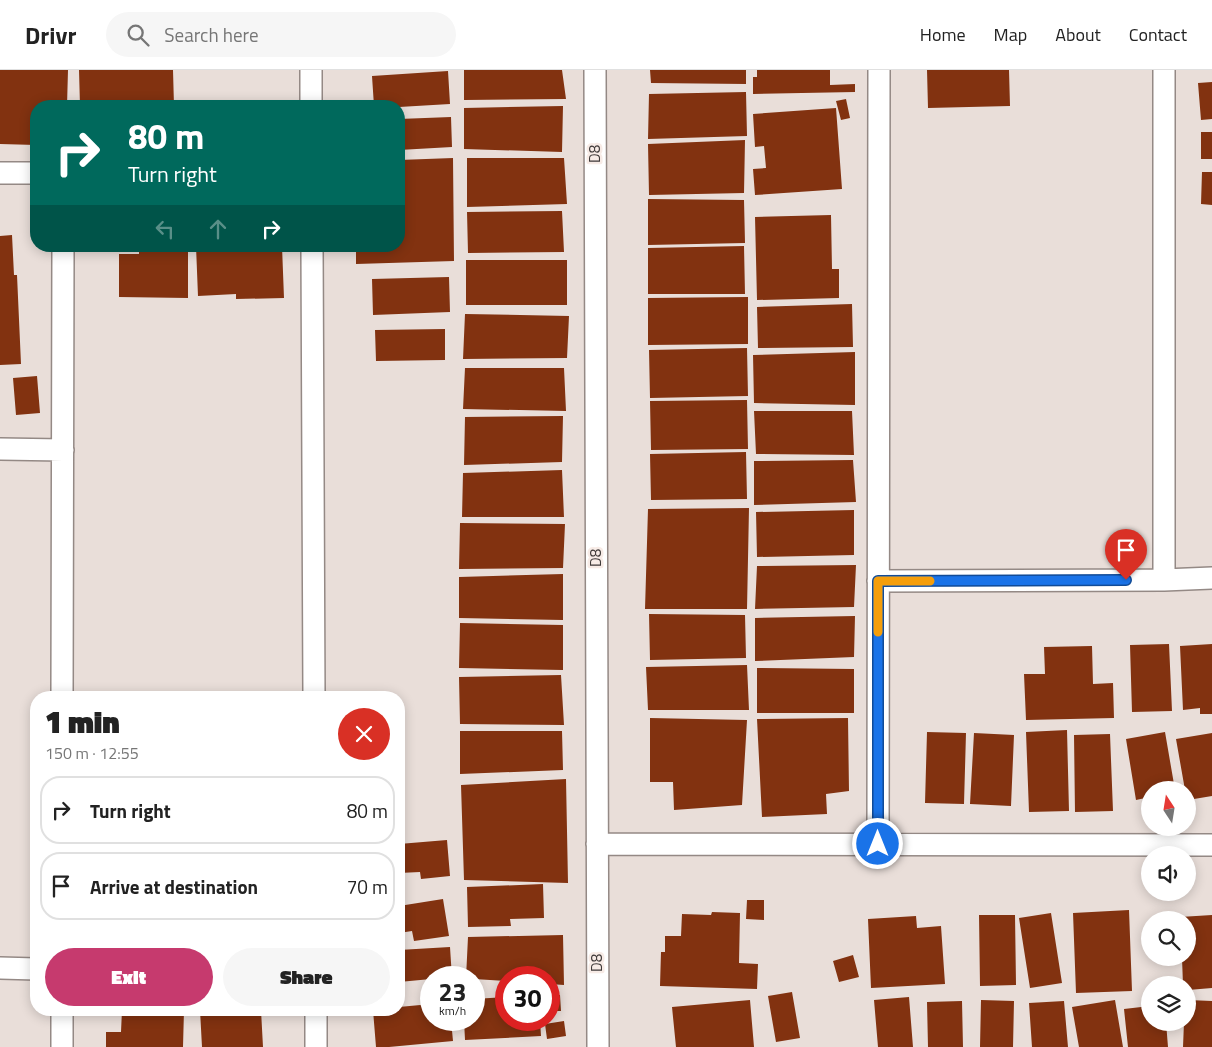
<!DOCTYPE html>
<meta charset="utf-8">
<style>
body{margin:0;font-family:"Titillium Web",sans-serif;background:#f6f6f6;color:#222;height:100vh;display:flex;flex-direction:column;font-size:19px;white-space:nowrap}
*{box-sizing:border-box;margin:0}
p{font-size:16px;color:#767676}
.icon{flex:none;width:28px;height:28px;fill:none;stroke:currentColor;stroke-width:2;stroke-linecap:round;stroke-linejoin:round}
.map{position:relative;flex:1;overflow:hidden}
.side{position:absolute;left:30px;top:621px;width:375px;height:325px;display:flex;flex-direction:column;background:#fff;border-radius:20px;box-shadow:0 2px 12px #0003}
.side>*{flex:none}
.top-card{position:absolute;left:30px;top:30px;width:375px;height:152px;border-radius:20px;box-shadow:0 2px 12px #0003;background:#00695c;color:#fff;overflow:hidden}
.needle{width:32px;rotate:348deg}
.tools{position:absolute;left:1141px;top:711px;display:grid;gap:10px}
.tools a{display:grid;place-items:center;width:55px;height:55px;border-radius:50%;background:#fff;box-shadow:0 2px 12px #0003;font-size:25px}
.speed{position:absolute;left:420px;top:896px;display:flex;gap:10px;font-size:25px;font-weight:700;text-align:center}
.speed>*{display:grid;place-content:center;width:65px;height:65px;border-radius:50%;background:#fff;box-shadow:0 2px 12px #0003;line-height:1}
.speed small{font-size:12px;font-weight:400}
.speed .limit{border:8px solid #d22;background:#fff;color:#111}
.pin{position:absolute;display:grid;place-items:center;width:42px;height:42px;color:#fff;margin:-51px -21px;border-radius:50% 50% 50% 0;rotate:-45deg;box-shadow:0 0 5px #0007}
.pin .icon{rotate:45deg}
.me{position:absolute;width:55px;margin:-28px;rotate:0deg;stroke-linejoin:round;filter:drop-shadow(0 0 4px #0008)}
.turn{display:flex;align-items:center;gap:18px;height:105px;padding:0 15px;font-size:22px}
.turn .icon{width:65px;height:65px;stroke-width:2.5}
.turn b{display:block;font-size:35px;line-height:42px}
.lanes{display:flex;align-items:center;height:48px;padding:0 15px;background:#0003;justify-content:center;gap:25px;direction:ltr}
.lanes .off{opacity:.35}
.round{display:grid;place-items:center;flex:none;width:52px;height:52px;border-radius:26px;background:#f6f6f6}
.headline{display:flex;align-items:center;justify-content:space-between;height:85px;padding:0 15px}
h1{font-size:30px;font-weight:800;line-height:38px}
.action{display:flex;gap:10px;margin-top:auto;padding:10px 15px}
.action a{flex:1;height:58px;border-radius:30px;background:#c63a6e;color:#fff;font-size:20px;font-weight:800;line-height:58px;text-align:center}
.action a+a{background:#f6f6f6;color:#222}
ul{padding:0;list-style:none}
li{display:flex;align-items:center;gap:15px;height:68px;margin:0 10px 8px;padding:0 5px;border:2px solid #e0e0e0;border-radius:20px}
li div{flex:1}
li b{display:block;font-size:19px}
li em{font-style:normal}
header{display:flex;align-items:center;gap:30px;box-sizing:border-box;height:70px;padding:0 25px;background:#fff;border-bottom:1px solid #e0e0e0}
header strong{font-size:24px}
nav{display:flex;gap:28px;margin-inline-start:auto;font-size:18px}
.search{width:350px;height:45px;background:#f6f6f6;display:flex;align-items:center;gap:12px;box-sizing:border-box;padding:0 18px;border-radius:28px;color:#767676;font-size:19px}
.map>svg:first-child{display:block}
</style>
<header>
<strong>Drivr</strong>
<div class="search"><svg class="icon" aria-label="search" viewBox="0 0 24 24"><circle cx="10" cy="10" r="6"/><path d="M15 15l6 6"/></svg>Search here</div>
<nav><a>Home</a><a>Map</a><a>About</a><a>Contact</a></nav>
</header>
<div class="map">
<svg width="1212" height="977" viewBox="0 0 1212 977">
<rect width="100%" height="100%" fill="#e9ded9"/>
<path fill="#823210" d="M0 0H68L67 36H36V75L0 74Z
M79 0H173L174 36H80Z
M464 0H562L566 29 464 30Z
M650 0H746V14L651 13Z
M757 0H830V15L855 14V22L753 24V7H757Z
M927 0H1009L1010 36 928 38Z
M448 1 450 34 399 37V36H374L372 6Z
M1212 12V49L1201 50 1198 13Z
M746 22 747 66 648 69 649 24Z
M846 29 850 48 841 50 836 31Z
M563 36 562 82 464 79V38Z
M836 38 842 119 755 125 753 99 766 98 764 76 755 77 753 44Z
M451 47 452 77 399 80V49Z
M1201 62H1212V89H1201Z
M745 70 744 123 649 125 648 74Z
M453 88 454 191 356 194V176H399V90Z
M467 88H564L567 134 467 137Z
M1202 102H1212V135L1201 134Z
M648 129 744 130 745 173 648 175Z
M562 141 564 182 468 183 467 142Z
M831 145 832 199H839V228L757 230 755 147Z
M12 165 14 205H17L21 294 0 295V166Z
M139 176H188V228L119 227V184H139Z
M196 176H282L284 228 236 229V224L198 226Z
M744 176 745 224H648V178Z
M466 190H567V235H466Z
M449 207 450 242 373 245 372 209Z
M748 227V274L648 275V228Z
M852 234 853 277 758 278 757 237Z
M465 244 569 246 567 288 463 289Z
M445 259V290L376 291 375 260Z
M747 278 748 326 650 328 649 280Z
M855 282V335L754 333 753 285Z
M465 298H564L566 341 463 339Z
M37 306 40 343 16 345 13 308Z
M747 330 748 379 651 380 650 331Z
M754 341H852L854 385 756 384Z
M563 346 562 392 464 395 465 347Z
M746 382 747 429 651 430 650 384Z
M853 390 856 432 754 435V391Z
M562 400 564 447H462L463 403Z
M749 438 747 539H645L648 439Z
M854 440V485L757 487 756 442Z
M460 453 565 454 563 498 459 499Z
M856 495 854 537 755 539 757 496Z
M563 504V550L459 548V507Z
M649 544 745 545 746 588 650 590Z
M855 546 854 587 755 591V548Z
M460 553 563 555V600L459 598Z
M1169 574 1172 641 1132 642 1130 575Z
M1212 574V644H1200V638L1183 640 1180 576Z
M1092 576 1093 614 1113 613 1114 648 1026 650 1024 604H1045L1044 577Z
M747 595 749 640H648L646 597Z
M757 598 854 599V643H757Z
M561 605 564 655 460 654 459 607Z
M650 648 747 650 742 735 674 740 673 712H650Z
M848 648 849 721 826 724 827 744 762 747 757 649Z
M1067 660 1069 741 1029 742 1026 662Z
M460 661H562L563 700 460 704Z
M927 662 966 663 964 734 925 733Z
M1165 662 1175 720H1150V727L1136 730 1126 669Z
M974 663 1014 665 1011 736 970 734Z
M1212 663V726L1188 730V720H1185L1176 669Z
M1110 664 1113 741 1075 742 1074 665Z
M566 709 568 813 464 810 461 715Z
M447 770 450 806 421 809 420 802 399 803V774Z
M543 814 544 848 510 849 511 856 468 857 467 817Z
M443 829 449 866 414 871 412 861 399 863V836Z
M747 830H764V850L746 849Z
M1129 840 1132 921 1076 923 1073 843Z
M712 842 740 843 739 893 758 894 757 919 660 916 661 882H665V866H681L682 844 711 845Z
M1051 843 1062 913 1030 918 1019 848Z
M979 845H1015L1016 915 980 916Z
M1212 845V918L1188 920V915H1183L1182 888H1188V850H1180V847Z
M916 846 917 858 941 856 945 914 871 918 868 849Z
M563 865 564 915 549 914V908H506V911L474 909V908H466L468 867Z
M450 877 452 908H431V909L399 912V880Z
M853 885 859 907 839 912 833 891Z
M792 922 800 968 776 972 768 926Z
M549 925H560L561 941H549Z
M506 927V950H540L541 966 465 970 464 950H474V929Z
M909 927 913 977H878L874 930Z
M750 930 754 977H676L672 937Z
M981 930 1014 931 1013 977H980Z
M1115 930 1123 977H1079L1072 937Z
M1188 930 1212 931V977H1183L1184 952H1188Z
M962 931 963 977H928L927 932Z
M1064 931 1068 977H1032L1029 933Z
M431 934V950H451L453 971 389 977H376L373 940H399V937Z
M1150 936V952H1166L1168 977H1128L1124 939Z
M122 940H184L183 977H106V962H121Z
M200 940H261L263 977H202Z
M564 951 566 966 547 969 545 954Z"/>
<g fill="none" stroke-linecap="round" stroke-linejoin="round">
<g stroke="#948985" stroke-width="24">
<path id="minor" d="M311 0V36
M595 0 598 977
M1164 0V510
M0 103H36
M312 176 314 628
M0 379 63 380
M878 511 1164 510 1212 508
M62 628 63 176
M597 774 1212 775
M878 775 879 0
M0 898 36 899
M316 940V977
M62 977V940"/>
</g>
<use href="#minor" stroke="#fff" stroke-width="21"/>
</g>
<g fill="none" stroke-linecap="round" stroke-linejoin="round">
<g stroke="#114b97" stroke-width="12">
<path id="route" d="M878 774V511L1126 510"/>
</g>
<use href="#route" stroke="#1a73e8" stroke-width="9"/>
<path stroke="#f59e0b" stroke-width="9" d="M878 562V511H930"/>
</g>
<g text-anchor="middle" stroke-width="5" stroke-linejoin="round" paint-order="stroke">
<g font-size="15" fill="#3e3938" stroke="#f7ebe6">
<text transform="translate(595 84) rotate(-90)" y="5">D8</text>
<text transform="translate(596 488) rotate(-90)" y="5">D8</text>
<text transform="translate(597 893) rotate(-90)" y="5">D8</text>
</g>
</g>
</svg>
<div class="tools">
<a><svg class="needle" viewBox="-14 -14 28 28"><path d="M0-13l5 13h-10z" fill="#e53935"/><path d="M0 13l5-13h-10z" fill="#767676"/></svg></a>
<a><svg class="icon" aria-label="sound" viewBox="0 0 24 24"><path d="M4 9h4l5-4v14l-5-4H4zM17 9q2 3 0 6"/></svg></a>
<a><svg class="icon" aria-label="search" viewBox="0 0 24 24"><circle cx="10" cy="10" r="6"/><path d="M15 15l6 6"/></svg></a>
<a><svg class="icon" aria-label="layers" viewBox="0 0 24 24"><path d="M12 4l9 5-9 5-9-5zM3 14l9 5 9-5"/></svg></a>
</div>
<div class="speed"><div>23<small>km/h</small></div><div class="limit">30</div></div>
<div class="pin" style="left:1126px;top:510px;background:#d93025"><svg class="icon" aria-label="arrive" viewBox="0 0 24 24"><path d="M6 21V4h12l-3 4 3 4H6"/></svg></div>
<svg class="me" style="left:878px;top:774px" viewBox="-20 -20 40 40"><circle r="17" fill="#1a73e8" stroke="#fff" stroke-width="3"/><path d="M0-11L8 9 0 5-8 9z" fill="#fff"/></svg>
<div class="top-card">
<div class="turn"><svg class="icon" aria-label="right" viewBox="0 0 24 24"><path d="M7 20v-9h11M14 6l5 5-5 5"/></svg><div><b>80 m</b>Turn right</div></div>
<div class="lanes"><svg class="icon off" aria-label="left" viewBox="0 0 24 24"><path d="M17 20v-9H6M10 6l-5 5 5 5"/></svg><svg class="icon off" aria-label="ahead" viewBox="0 0 24 24"><path d="M12 20V5M6 11l6-6 6 6"/></svg><svg class="icon" aria-label="right" viewBox="0 0 24 24"><path d="M7 20v-9h11M14 6l5 5-5 5"/></svg></div>
</div>
<section class="side">
<div class="headline"><div><h1>1 min</h1><p>150 m · 12:55</p></div><a class="round" style="background:#d93025;color:#fff"><svg class="icon" aria-label="close" viewBox="0 0 24 24"><path d="M6 6l12 12M18 6L6 18"/></svg></a></div>
<ul>
<li><svg class="icon" aria-label="right" viewBox="0 0 24 24"><path d="M7 20v-9h11M14 6l5 5-5 5"/></svg><div><b>Turn right</b></div><em>80 m</em></li>
<li><svg class="icon" aria-label="arrive" viewBox="0 0 24 24"><path d="M6 21V4h12l-3 4 3 4H6"/></svg><div><b>Arrive at destination</b></div><em>70 m</em></li>
</ul>
<div class="action"><a>Exit</a><a>Share</a></div>
</section>
</div>
